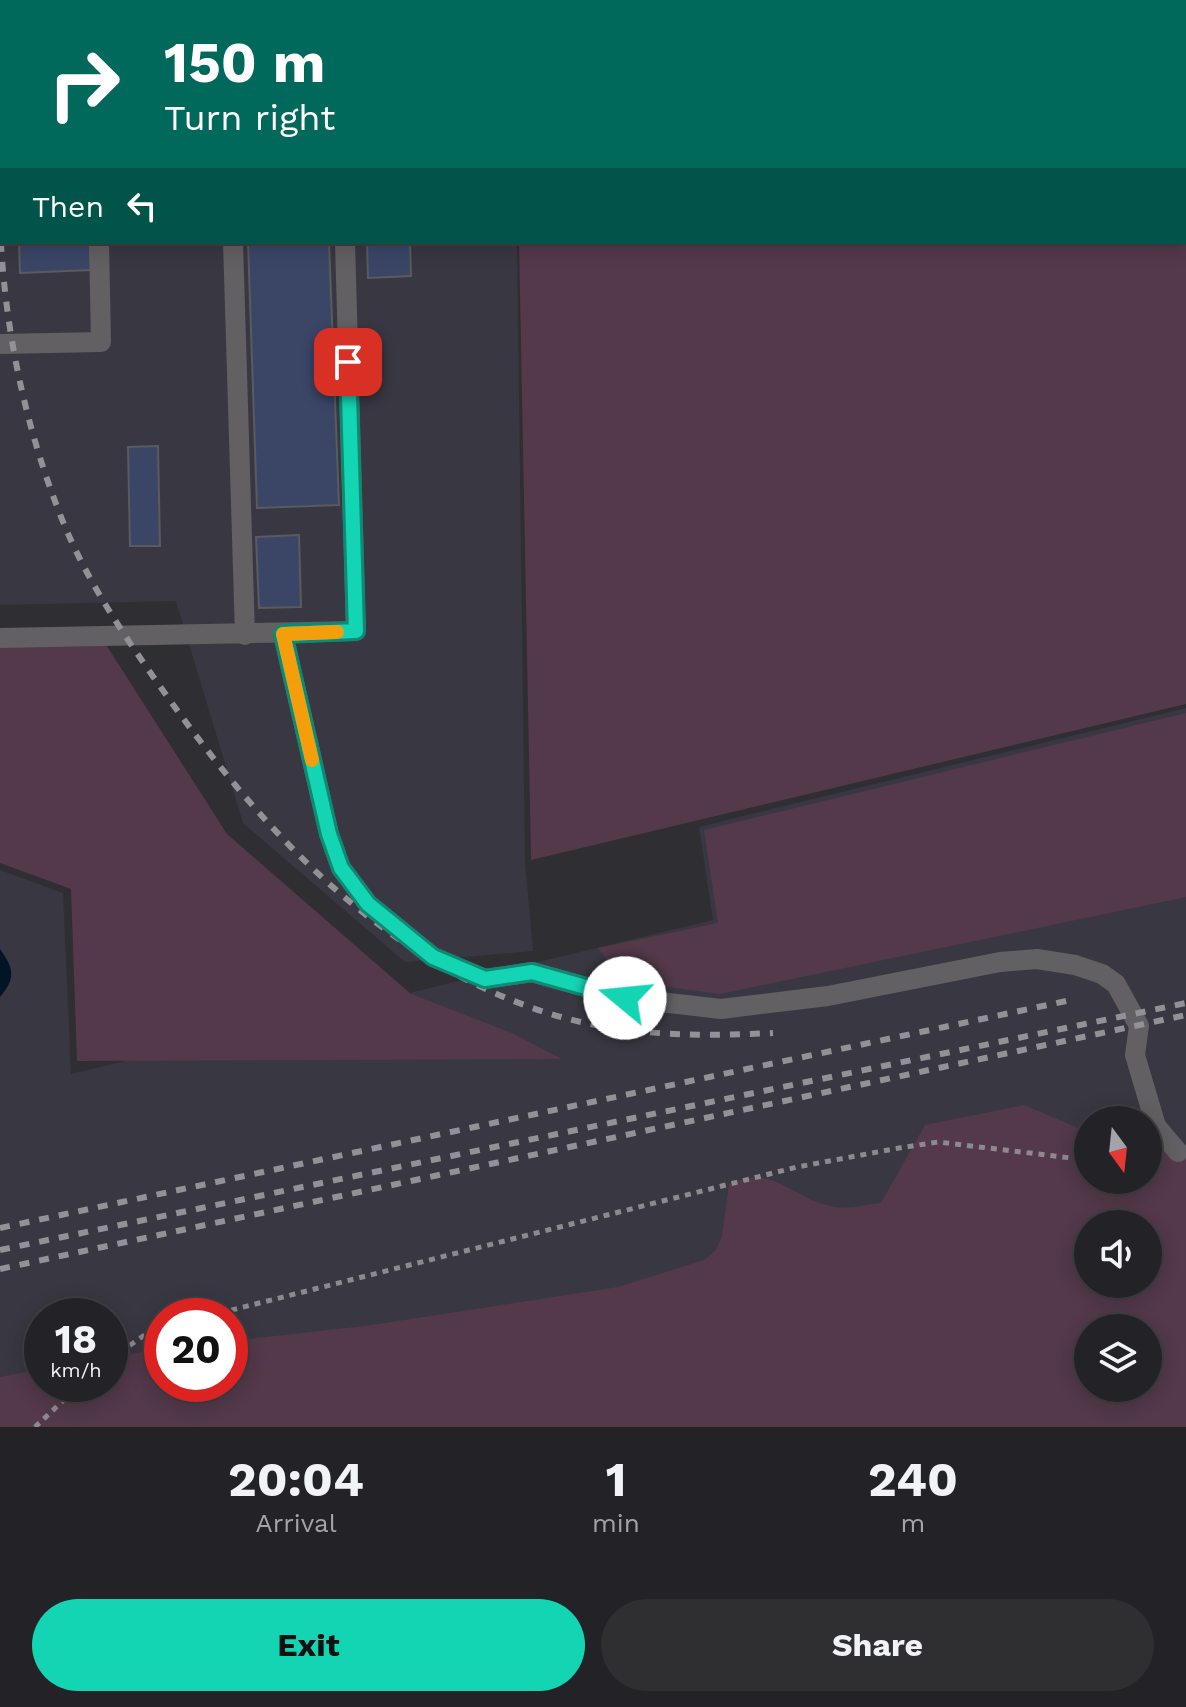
<!DOCTYPE html>
<style>
body{margin:0;font-family:"Work Sans",sans-serif;background:#2f2f32;color:#f1f3f6;height:100vh;display:flex;flex-direction:column;font-size:30px;white-space:nowrap}
*{box-sizing:border-box;margin:0}
p{font-size:26px;color:#a3a4a7}
.icon{flex:none;width:44px;height:44px;fill:none;stroke:currentColor;stroke-width:2;stroke-linecap:round;stroke-linejoin:round}
.map{position:relative;height:1427px;overflow:hidden}
.side{display:flex;flex-direction:column;background:#232226;flex:1}
.side>*{flex:none}
.hud{position:absolute;left:0px;top:0px;width:1186px;height:244px;box-shadow:0 4px 20px #0003,0 0 0 2px #403f43;background:#00695c;color:#fff;overflow:hidden}
.needle{width:52px;rotate:165deg}
.controls{position:absolute;left:1074px;top:1106px;display:grid;gap:16px}
.controls a{display:grid;place-items:center;width:88px;height:88px;border-radius:50%;background:#232226;box-shadow:0 4px 20px #0003,0 0 0 2px #403f43;font-size:40px}
.speed{position:absolute;left:24px;top:1298px;display:flex;gap:16px;font-size:40px;font-weight:700;text-align:center}
.speed>*{display:grid;place-content:center;width:104px;height:104px;border-radius:50%;background:#232226;box-shadow:0 4px 20px #0003,0 0 0 2px #403f43;line-height:1}
.speed small{font-size:20px;font-weight:400}
.speed .limit{border:12px solid #d22;background:#fff;color:#111}
.pin{position:absolute;display:grid;place-items:center;width:68px;height:68px;color:#fff;margin:-34px;border-radius:16px;box-shadow:0 4px 12px #0006}
.me{position:absolute;width:88px;margin:-44px;rotate:287deg;stroke-linejoin:round;filter:drop-shadow(0 0 6px #0008)}
.turn{display:flex;align-items:center;gap:28px;height:168px;padding:0 32px;font-size:36px}
.turn .icon{width:104px;height:104px;stroke-width:2.5}
.turn b{display:block;font-size:56px;line-height:68px}
.then{display:flex;align-items:center;height:76px;padding:0 32px;background:#0003;gap:16px;font-size:30px}
.eta{display:flex;justify-content:space-evenly;align-items:center;height:136px;text-align:center}
.eta b{font-size:48px;font-weight:700;line-height:56px}
.cta{display:flex;gap:16px;margin-top:auto;padding:16px 32px}
.cta a{flex:1;height:92px;border-radius:48px;background:#14d5b3;color:#111;font-size:32px;font-weight:700;line-height:92px;text-align:center}
.cta a+a{background:#2f2f32;color:#f1f3f6}
.map>svg:first-child{display:block}
</style>
<div class="map">
<svg width="1186" height="1427" viewBox="0 0 1186 1427">
<rect width="100%" height="100%" fill="#2f2e33"/>
<path fill="#393842" fill-rule="evenodd" d="M0 0H467L2 2V242H517L525 862 533 951 405 962 243 823 176 601 0 605Z
M1186 708V1241L1148 1224H1088L0 1427V870L63 893 71 1074 713 920 699 827ZM1088 1120H1148V1180H1088ZM42 1316H110V1384H42ZM162 1316H230V1384H162Z"/>
<path fill="#53394a" fill-rule="evenodd" d="M1186 0V704L531 860 519 242H1184V2L469 0Z
M103 640 227 834 411 994 512 1033 562 1059 77 1061 71 889 0 863V642Z
M1186 713V897L720 994 623 981 598 948 718 923 704 830Z
M1024 1105 1088 1132V1180H1148V1148L1186 1145V1427H0V1377L42 1369V1384H110V1357L162 1349V1384H230V1341L365 1326 618 1287 704 1260 716 1250 722 1236 729 1184C774 1164 792 1198 830 1206 846 1210 865 1205 881 1203L925 1125ZM1088 1224H1148V1284H1088ZM1088 1328H1148V1388H1088Z"/>
<path fill="#011526" d="M0 949C14 969 16 978 0 997Z"/>
<path fill="#3b4667" stroke="#595b5f" stroke-width="2" d="M10 0H81V2H10Z
M196 0H270V2H196Z
M19 242H90L91 270 20 273Z
M248 242H329L339 505 257 508Z
M367 242H410L411 276 368 278Z
M158 446 160 546H130L128 447Z
M299 535 301 607 259 608 256 537Z"/>
<g fill="none" stroke-linecap="round" stroke-linejoin="round">
<path stroke="#8b8b8f" stroke-width="5" stroke-dasharray="6 6" stroke-linecap="butt" d="M208 1316 797 1167 899 1148 938 1142 1088 1160
M110 1359 152 1330 162 1328
M35 1427 81 1384"/>
<path stroke="#626062" stroke-width="20" d="M92 0V2
M304 2 305 0
M233 242 245 635
M0 344 101 342 99 242
M283 634 329 834 341 868 368 904 433 957 485 979 532 972 625 998 721 1009 828 996 1000 962 1037 959 1075 965 1102 974 1116 984 1139 1026 1135 1055 1156 1126 1178 1152
M0 638 356 631 345 242"/>
<path stroke="#929195" stroke-width="6" stroke-dasharray="10 10" stroke-linecap="butt" d="M0 222C3 318 23 419 58 509 83 576 123 634 164 692 258 824 370 949 527 1006 608 1036 688 1037 773 1033
M0 1228 1071 1000
M0 1250 1186 1003
M0 1269 1186 1015"/>
</g>
<g fill="none" stroke-linecap="round" stroke-linejoin="round">
<g stroke="#0d8a74" stroke-width="20">
<path id="route" d="M348 362 356 631 283 634 329 834 341 868 368 904 433 957 485 979 532 972 625 998"/>
</g>
<use href="#route" stroke="#14d5b3" stroke-width="14"/>
<path stroke="#f59e0b" stroke-width="14" d="M312 760 283 634 337 632"/>
</g>
</svg>
<div class="controls">
<a><svg class="needle" viewBox="-14 -14 28 28"><path d="M0-13l5 13h-10z" fill="#e53935"/><path d="M0 13l5-13h-10z" fill="#a3a4a7"/></svg></a>
<a><svg class="icon" aria-label="sound" viewBox="0 0 24 24"><path d="M4 9h4l5-4v14l-5-4H4zM17 9q2 3 0 6"/></svg></a>
<a><svg class="icon" aria-label="layers" viewBox="0 0 24 24"><path d="M12 4l9 5-9 5-9-5zM3 14l9 5 9-5"/></svg></a>
</div>
<div class="speed"><div>18<small>km/h</small></div><div class="limit">20</div></div>
<div class="pin" style="left:348px;top:362px;background:#d93025"><svg class="icon" aria-label="arrive" viewBox="0 0 24 24"><path d="M6 21V4h12l-3 4 3 4H6"/></svg></div>
<svg class="me" style="left:625px;top:998px" viewBox="-20 -20 40 40"><circle r="19" fill="#fff"/><path d="M0-13L10 11 0 6-10 11z" fill="#14d5b3"/></svg>
<div class="hud">
<div class="turn"><svg class="icon" aria-label="right" viewBox="0 0 24 24"><path d="M7 20v-9h11M14 6l5 5-5 5"/></svg><div><b>150 m</b>Turn right</div></div>
<div class="then">Then<svg class="icon" aria-label="left" viewBox="0 0 24 24"><path d="M17 20v-9H6M10 6l-5 5 5 5"/></svg></div>
</div>
</div>
<section class="side">
<div class="eta">
<div><b>20:04</b><p>Arrival</p></div>
<div><b>1</b><p>min</p></div>
<div><b>240</b><p>m</p></div>
</div>
<div class="cta"><a>Exit</a><a>Share</a></div>
</section>
